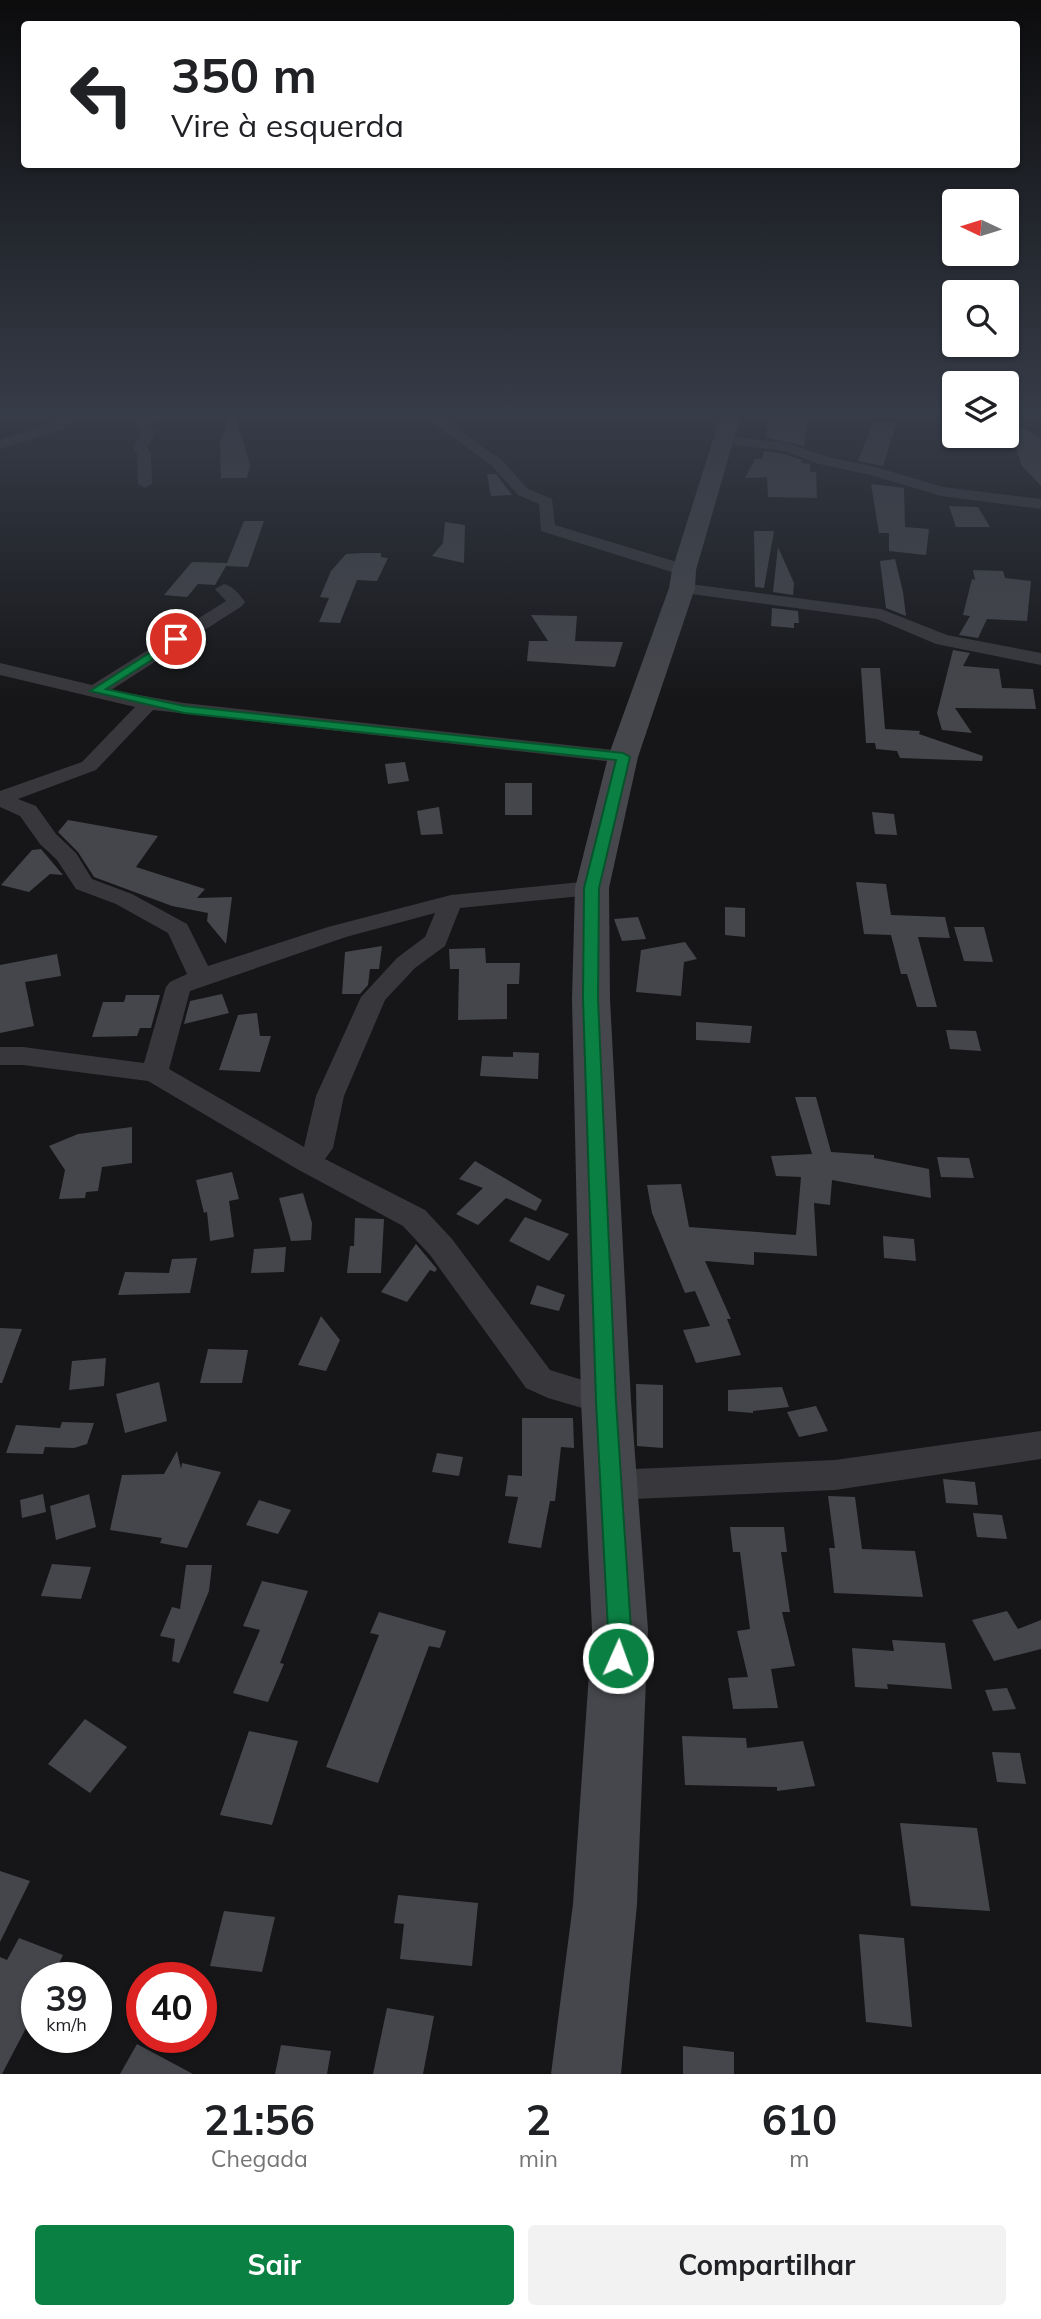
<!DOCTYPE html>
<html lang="pt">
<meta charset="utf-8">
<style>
body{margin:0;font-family:Mulish,sans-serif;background:#f2f2f2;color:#202124;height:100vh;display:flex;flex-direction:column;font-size:26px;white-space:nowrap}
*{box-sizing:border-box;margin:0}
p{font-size:23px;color:#757577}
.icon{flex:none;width:38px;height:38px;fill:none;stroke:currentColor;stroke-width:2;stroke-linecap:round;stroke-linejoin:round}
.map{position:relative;height:2074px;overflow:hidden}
.side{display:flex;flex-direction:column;background:#fff;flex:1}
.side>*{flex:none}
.guide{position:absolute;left:21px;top:21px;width:999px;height:147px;border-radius:7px;box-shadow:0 2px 5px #0004;background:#fff;color:#202124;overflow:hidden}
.needle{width:46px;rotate:274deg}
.fabs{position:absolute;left:942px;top:189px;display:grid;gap:14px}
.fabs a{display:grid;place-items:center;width:77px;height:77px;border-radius:7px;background:#fff;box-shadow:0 2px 5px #0004;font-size:35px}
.speed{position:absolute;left:21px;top:1962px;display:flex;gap:14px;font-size:35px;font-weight:700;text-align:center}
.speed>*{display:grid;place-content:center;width:91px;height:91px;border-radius:50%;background:#fff;box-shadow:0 2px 5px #0004;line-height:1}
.speed small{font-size:18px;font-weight:400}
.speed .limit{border:10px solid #d22;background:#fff;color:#111}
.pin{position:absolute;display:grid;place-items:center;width:60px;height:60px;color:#fff;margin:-30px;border:4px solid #fff;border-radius:50%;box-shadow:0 2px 7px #0007}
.me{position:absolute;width:77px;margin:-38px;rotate:2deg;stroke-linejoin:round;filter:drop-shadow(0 0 5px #0008)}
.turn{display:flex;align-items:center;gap:24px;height:147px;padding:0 35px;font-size:32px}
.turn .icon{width:91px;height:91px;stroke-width:2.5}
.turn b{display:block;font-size:49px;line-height:60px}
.eta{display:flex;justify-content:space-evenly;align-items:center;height:119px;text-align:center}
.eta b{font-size:42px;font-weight:700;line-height:49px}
.cta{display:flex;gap:14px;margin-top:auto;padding:14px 35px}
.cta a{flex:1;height:80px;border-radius:7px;background:#0b8043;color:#fff;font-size:28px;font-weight:700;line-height:80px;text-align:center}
.cta a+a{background:#f2f2f2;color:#202124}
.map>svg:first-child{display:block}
</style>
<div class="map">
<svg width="1041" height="2074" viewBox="0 0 1041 2074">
<rect width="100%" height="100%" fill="#161618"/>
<path fill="#45464b" d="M231 411H234L250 465 247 478H221L220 443Z
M769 411 808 415 804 446 766 438Z
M1006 418 1041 438V486L1022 466Z
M873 422H897L883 466 858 461Z
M764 451 784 454 802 460 801 463 810 464V472H816L817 498 768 497 767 477 745 478 755 459H762Z
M487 474H496L512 495 491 496Z
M871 484 904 488 905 527 929 529 926 555 889 551V533H879Z
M949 506 978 507 990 527H956Z
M244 521H264L248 567 226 566 215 585 198 584 187 597 164 595 192 562 227 563Z
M445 522 465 525 464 563 432 556 443 543Z
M754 531H774L764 588 755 587Z
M778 547 794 583 793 595 773 592Z
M362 553H381V557L388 558 377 581 357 580 340 623 319 622 329 598 320 597 331 571 346 554Z
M895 559 903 592 906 616 886 608 880 561Z
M973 570 1003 571 1005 578 1031 581 1027 621 987 619 978 638 959 635 970 616 963 615 972 579 975 580Z
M772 608 798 611 799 623H794V628L771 626Z
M531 615 577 616 575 641 623 642 615 667 527 661 529 641H548Z
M953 650 970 653 963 666 999 669 1002 688 1033 689 1036 709 955 708 972 733 942 730 937 713Z
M861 668H880L885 729 920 731 919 734 983 756 982 761 900 758 897 751 876 749 875 743H866Z
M405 762 409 781 388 784 385 764Z
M505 783H532V815H505Z
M439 807 443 834 421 835 417 811Z
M872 812 894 814 897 835 875 834Z
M68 820 158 836 136 867 205 889 197 898 232 897 226 944 207 921 208 913 172 906 94 877 78 852 58 832Z
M41 849 63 875 50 874 29 892 1 885 32 850Z
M856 882 886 884 891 915 945 917 950 938 918 937 937 1007H917L907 974H901L891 935 864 934Z
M725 907 745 908V937L725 935Z
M638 917 646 939 622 941 614 919Z
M954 927H984L993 962 964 961Z
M685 942 697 959 684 962 681 996 636 992 641 950Z
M382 946 379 969H370L368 985 360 994H342L345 952Z
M485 948 486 963H520L519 984H507V1019L458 1020 459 969H450L449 949Z
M57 954 61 976 25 982 34 1026 0 1033V965Z
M222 994 229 1013 184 1024 190 1001Z
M126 995H160L151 1028H140L137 1036 92 1037 103 1002H124Z
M257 1013 260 1036H271L260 1072 219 1070 238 1015Z
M696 1022 752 1026 750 1043 696 1040Z
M946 1030 976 1031 981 1051 950 1049Z
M513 1052 539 1053 538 1079 480 1076 482 1056 513 1057Z
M795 1097H816L831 1152 874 1155V1158L929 1169 931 1198 832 1180 830 1205 814 1203 817 1256 754 1252V1265L705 1261 731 1319H727L741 1355 696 1363 683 1330 710 1326 695 1291 685 1293 652 1213 647 1185 681 1184 689 1227 796 1235 801 1177 776 1176 771 1156 812 1154Z
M132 1127V1163L102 1167 98 1191 86 1192 85 1198 59 1199 65 1170 49 1146 78 1134Z
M937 1157 969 1158 974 1178 941 1177Z
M475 1161 542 1200 536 1211 506 1198 478 1225 456 1214 483 1188 459 1179Z
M232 1172 239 1199 229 1201 234 1237 210 1241 207 1212 204 1213 196 1180Z
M303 1193 312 1223 311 1240 291 1241 279 1198Z
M525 1217 569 1234 549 1261 509 1241Z
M355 1218 384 1219 381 1273H347L350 1246H354Z
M883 1236 914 1239 916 1261 884 1258Z
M416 1244 437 1269 435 1272 430 1270 407 1302 381 1292Z
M286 1247 284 1272 251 1273 254 1249Z
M197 1258 190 1293 118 1295 125 1272 169 1273 172 1259Z
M537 1285 565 1295 559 1311 530 1304Z
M321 1316 340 1340 326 1371 298 1365Z
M0 1328 22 1329 2 1383H0Z
M208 1349 248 1350 242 1383H200Z
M106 1358 104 1386 69 1390 72 1361Z
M159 1382 167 1421 125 1433 116 1394Z
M636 1384 663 1385V1448L637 1446Z
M782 1387 789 1407 753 1411V1413L728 1411V1390Z
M816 1406 828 1431 799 1437 787 1412Z
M522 1418H573L574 1448 561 1447 555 1501H550L541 1548 508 1543 518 1497 505 1496 508 1475 522 1476Z
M62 1422 94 1423 87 1444 74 1448 45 1447 43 1454 6 1453 16 1425 60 1428Z
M177 1451 181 1469 182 1463 221 1472 187 1548 160 1543 162 1538 110 1530 122 1475 164 1474Z
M437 1453 463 1457 459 1476 432 1472Z
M943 1479 975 1482 978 1505 946 1503Z
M43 1494 46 1512 22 1518 20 1500Z
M89 1494 96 1527 56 1540 50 1506Z
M828 1496 855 1497 862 1549 915 1551 923 1597 834 1593 829 1548H835Z
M259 1500 291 1510 278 1534 246 1525Z
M973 1513 1002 1515 1007 1539 977 1537Z
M730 1527H784L787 1552H781L790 1612H782L795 1666 771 1669 778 1708 733 1709 728 1678 748 1677 737 1631 750 1629 740 1552H733Z
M52 1564 91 1567 81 1599 41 1596Z
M186 1565H212L209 1591 179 1663 172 1661 175 1639 160 1636 172 1607 180 1609Z
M262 1581 308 1591 280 1663 284 1664 268 1702 233 1693 260 1630 243 1626Z
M1007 1611 1018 1629 1041 1620V1649L994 1661 972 1620Z
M379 1612 446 1631 440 1648 429 1646 378 1783 326 1767 379 1635 370 1633Z
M892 1640 945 1643 952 1689 887 1684 888 1689 855 1687 852 1648 894 1651Z
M1007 1688 1016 1709 993 1711 985 1690Z
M85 1719 127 1747 90 1793 48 1764Z
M249 1731 298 1741 272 1825 220 1815Z
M682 1736 746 1738 747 1748 803 1741 815 1786 777 1791V1787L685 1785Z
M992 1752 1020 1753 1026 1784 997 1782Z
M900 1823 977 1828 990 1911 911 1906Z
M0 1871 30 1881 0 1942Z
M398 1895 478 1903 472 1966 400 1959 404 1924 394 1923Z
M224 1911 275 1917 262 1972 210 1966Z
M859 1934 904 1938 912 2027 866 2022Z
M19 1938 63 1955 52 1978H37V2007L2 2074H0V1957L7 1960Z
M387 2008 434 2016 423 2074H373Z
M137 2044 193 2074H120Z
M281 2045 331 2051 327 2074H275Z
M683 2046 734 2052V2074H683Z"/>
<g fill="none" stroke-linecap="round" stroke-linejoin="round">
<path fill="#38383c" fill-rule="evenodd" d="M73 411H89L63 429 0 449V440L53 423Z
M152 411H166L163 420 150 424 155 435 147 447 151 454 152 484 145 488 138 484 137 454 133 447 141 435 135 422 152 415Z
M417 411C434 410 455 418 464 434L502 460 528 489 552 499 555 525 690 566 692 570 690 574H678L541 531 539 504 518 495 492 466Z
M724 436 787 443 828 457 879 468 943 487 1041 499V509L941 496 871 475 819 464 785 451 719 443V437Z
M682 583 881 609 947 635 1041 653V665L936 644 877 619 676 592 673 588Z
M224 584C233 586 239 594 245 602L242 606 111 690 184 703 623 751 630 753 633 757 630 761 623 763 153 710 96 770 18 799 36 806 56 834 76 853 92 879 132 894 187 924 208 966 328 927 451 895 592 881 600 883 604 888 600 893 592 895 460 908 445 946 415 968 385 1000 344 1096 333 1148 325 1159 425 1210 452 1239 550 1370 618 1391 623 1401 618 1411 606 1415 548 1398 526 1388 430 1255 403 1226 297 1169 148 1081 23 1065H0V1047H23L144 1063 166 987 170 982 187 974 168 933 116 904 76 889 57 860 40 844 20 816 0 807V791L82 762 135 707 0 675V663L92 685 226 601 215 589ZM435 913 425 937 397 958 361 997 316 1096 304 1147 169 1069 190 991 346 937Z
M1041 1431V1459L835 1490 612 1500 599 1496 594 1485 599 1474 612 1470 835 1460Z"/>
<path fill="#46474c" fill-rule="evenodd" d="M722 411H742L696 570 695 588 638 757 609 888 610 999 631 1401 648 1630 637 1904 621 2074H551L573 1904 592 1630 581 1401 572 999 575 888 608 757 669 588 672 570Z"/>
</g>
<linearGradient id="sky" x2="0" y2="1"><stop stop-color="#0c0c0d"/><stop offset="0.59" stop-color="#363c48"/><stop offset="1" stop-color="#363c48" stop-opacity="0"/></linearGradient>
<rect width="1041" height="701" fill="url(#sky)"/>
<path fill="#0b8043" stroke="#07532c" stroke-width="2" d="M176 636 182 639 180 642 106 689 184 706 623 753 630 757 599 888 598 999 616 1401 631 1630 630 1658 626 1665 618 1669 610 1665 606 1658 608 1630 596 1401 583 999 584 888 616 760 184 713 90 691Z"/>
</svg>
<div class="fabs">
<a><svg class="needle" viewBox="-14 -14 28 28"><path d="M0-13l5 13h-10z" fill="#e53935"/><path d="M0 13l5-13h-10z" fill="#757577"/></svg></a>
<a><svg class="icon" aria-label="search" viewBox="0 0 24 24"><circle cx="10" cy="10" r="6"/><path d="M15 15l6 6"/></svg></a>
<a><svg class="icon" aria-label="layers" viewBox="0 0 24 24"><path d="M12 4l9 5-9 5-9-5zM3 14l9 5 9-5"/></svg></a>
</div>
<div class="speed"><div>39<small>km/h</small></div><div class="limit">40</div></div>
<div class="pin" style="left:176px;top:639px;background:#d93025"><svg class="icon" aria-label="arrive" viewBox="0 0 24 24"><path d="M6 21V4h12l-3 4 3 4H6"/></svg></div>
<svg class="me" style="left:618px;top:1658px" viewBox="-20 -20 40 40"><circle r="17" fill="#0b8043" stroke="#fff" stroke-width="3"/><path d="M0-11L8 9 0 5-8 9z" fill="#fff"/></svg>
<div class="guide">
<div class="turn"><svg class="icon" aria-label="left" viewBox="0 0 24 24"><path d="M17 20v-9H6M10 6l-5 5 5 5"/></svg><div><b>350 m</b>Vire à esquerda</div></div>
</div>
</div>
<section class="side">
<div class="eta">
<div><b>21:56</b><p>Chegada</p></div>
<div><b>2</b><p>min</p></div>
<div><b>610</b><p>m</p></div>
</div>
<div class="cta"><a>Sair</a><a>Compartilhar</a></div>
</section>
